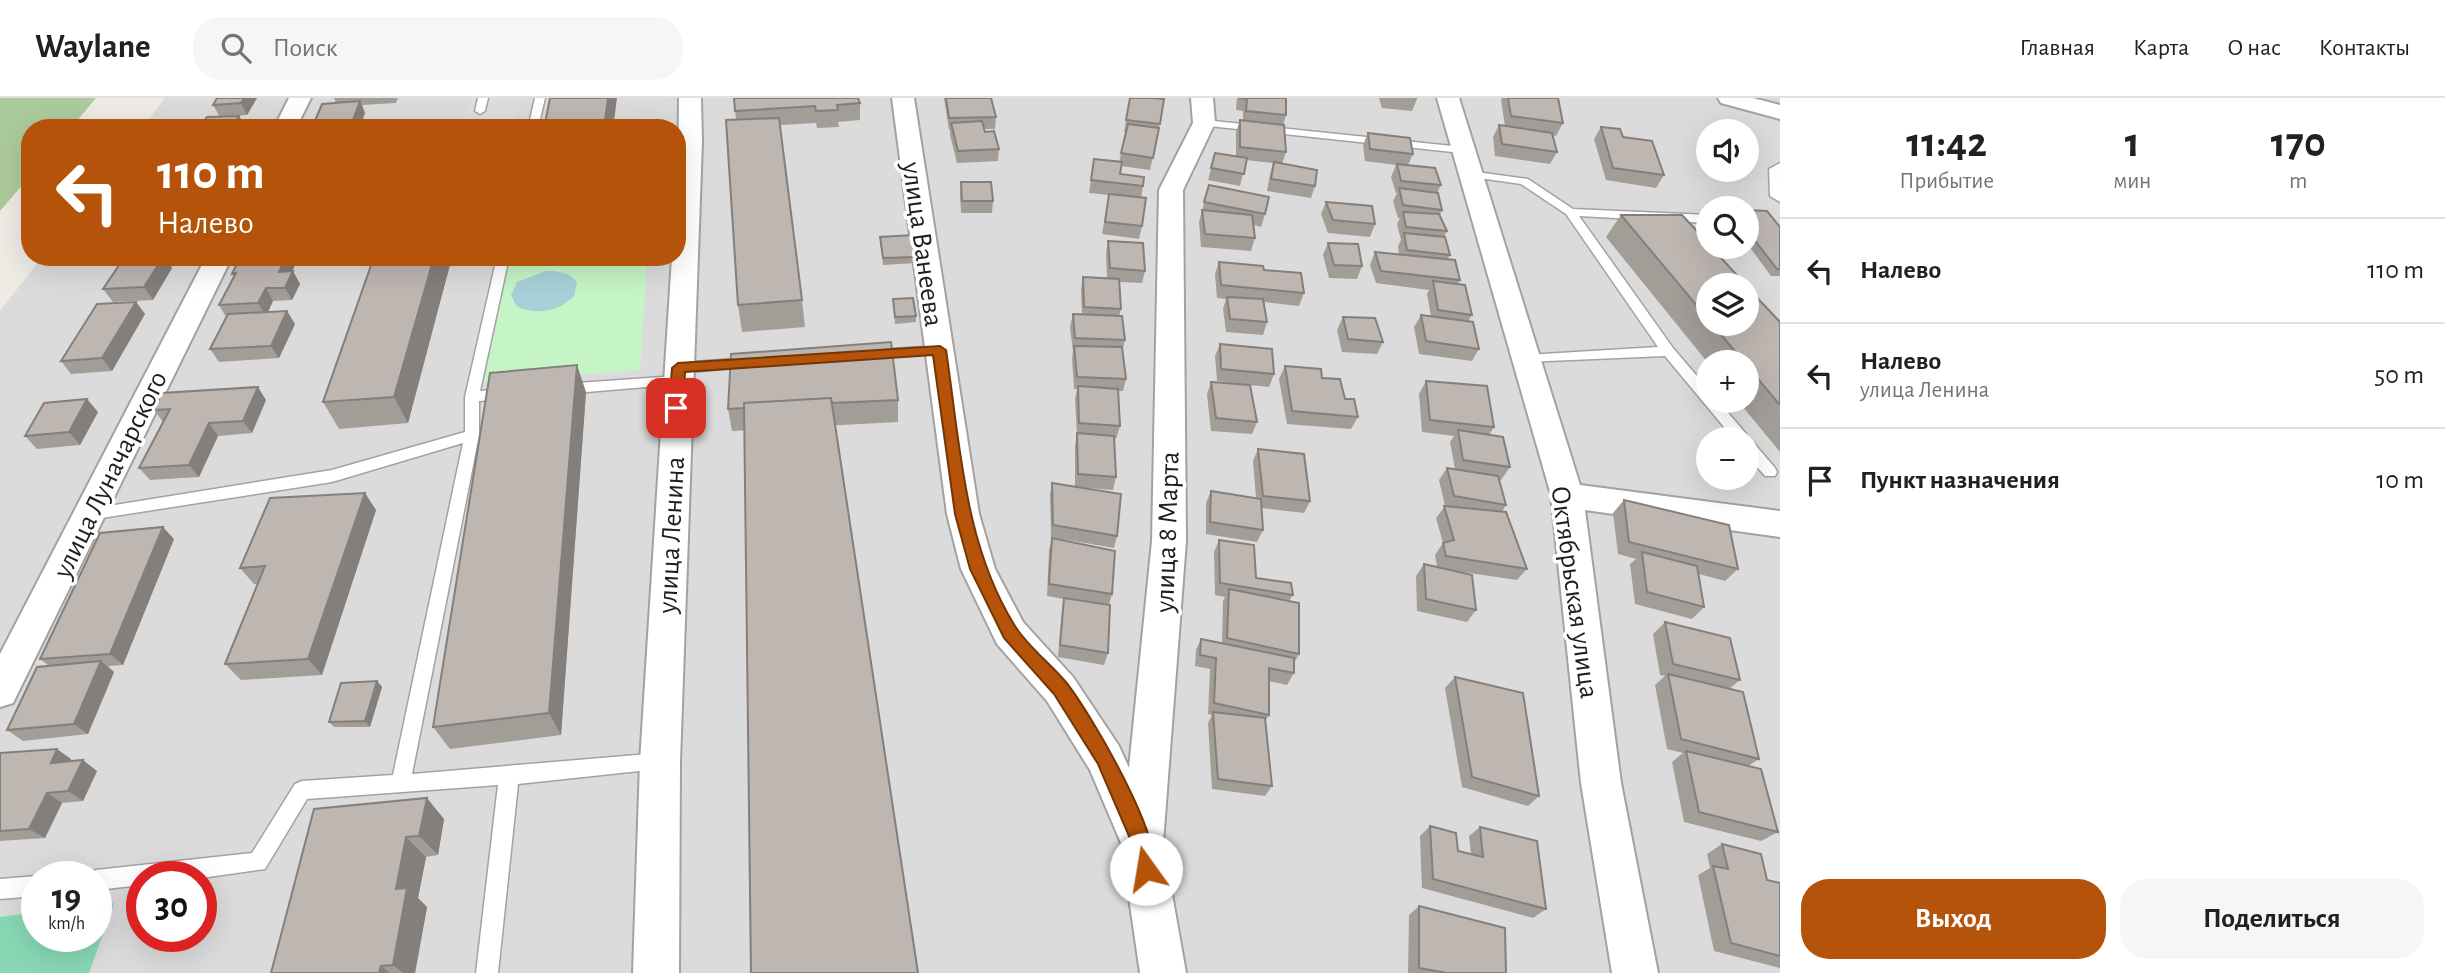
<!DOCTYPE html>
<html lang="ru">
<meta charset="utf-8">
<style>
body{margin:0;font-family:"Alegreya Sans",sans-serif;background:#f6f6f6;color:#202124;height:100vh;display:flex;flex-direction:column;font-size:26px;white-space:nowrap}
*{box-sizing:border-box;margin:0}
p{font-size:23px;color:#757577}
.icon{flex:none;width:38px;height:38px;fill:none;stroke:currentColor;stroke-width:2;stroke-linecap:round;stroke-linejoin:round}
.map{position:relative;flex:1;overflow:hidden}
.sheet{display:flex;flex-direction:column;background:#fff;width:665px}
.sheet>*{flex:none}
.guide{position:absolute;left:21px;top:21px;width:665px;height:147px;border-radius:28px;box-shadow:0 7px 28px #0002;background:#b45309;color:#fff;overflow:hidden}
.tools{position:absolute;left:1696px;top:21px;display:grid;gap:14px}
.tools a{display:grid;place-items:center;width:63px;height:63px;border-radius:50%;background:#fff;box-shadow:0 7px 28px #0002;font-size:35px}
.speed{position:absolute;left:21px;top:763px;display:flex;gap:14px;font-size:35px;font-weight:700;text-align:center}
.speed>*{display:grid;place-content:center;width:91px;height:91px;border-radius:50%;background:#fff;box-shadow:0 7px 28px #0002;line-height:1}
.speed small{font-size:18px;font-weight:400}
.speed .limit{border:10px solid #d22;background:#fff;color:#111}
.pin{position:absolute;display:grid;place-items:center;width:60px;height:60px;color:#fff;margin:-30px;border-radius:14px;box-shadow:0 4px 10px #0006}
.me{position:absolute;width:77px;margin:-38px;rotate:347deg;stroke-linejoin:round;filter:drop-shadow(0 0 5px #0008)}
.turn{display:flex;align-items:center;gap:24px;height:147px;padding:0 21px;font-size:32px}
.turn .icon{width:91px;height:91px;stroke-width:2.5}
.turn b{display:block;font-size:49px;line-height:60px}
.eta{display:flex;justify-content:space-evenly;align-items:center;height:119px;text-align:center}
.eta b{font-size:42px;font-weight:700;line-height:49px}
.action{display:flex;gap:14px;margin-top:auto;padding:14px 21px}
.action a{flex:1;height:80px;border-radius:28px;background:#b45309;color:#fff;font-size:28px;font-weight:700;line-height:80px;text-align:center}
.action a+a{background:#f6f6f6;color:#202124}
ul{padding:0;list-style:none}
li{display:flex;align-items:center;gap:21px;height:105px;padding:0 21px;border-top:2px solid #e0e0e0}
li div{flex:1}
li b{display:block;font-size:26px}
li em{font-style:normal}
header{display:flex;align-items:center;gap:42px;box-sizing:border-box;height:98px;padding:0 35px;background:#fff;border-bottom:2px solid #e0e0e0}
header strong{font-size:33px}
nav{display:flex;gap:38px;margin-inline-start:auto;font-size:24px}
.search{width:490px;height:63px;background:#f6f6f6;display:flex;align-items:center;gap:18px;box-sizing:border-box;padding:0 24px;border-radius:28px;color:#757577;font-size:26px}
main{display:flex;flex:1;min-height:0}
.map>svg:first-child{display:block}
</style>
<header>
<strong>Waylane</strong>
<div class="search"><svg class="icon" aria-label="search" viewBox="0 0 24 24"><circle cx="10" cy="10" r="6"/><path d="M15 15l6 6"/></svg>Поиск</div>
<nav><a>Главная</a><a>Карта</a><a>О нас</a><a>Контакты</a></nav>
</header>
<main>
<div class="map">
<svg width="1780" height="875" viewBox="0 0 1780 875">
<rect width="100%" height="100%" fill="#eeebe5"/>
<path fill="#dcdbdb" fill-rule="evenodd" d="M165 0H1780V875H0V213L42 159H677V30H142ZM1708 33H1746V72H1708ZM1708 110H1746V149H1708ZM1708 187H1746V226H1708ZM1708 264H1746V303H1708ZM1708 341H1746V380H1708ZM37 779H96V838H37ZM142 779H201V838H142Z"/>
<path fill="#accb9c" d="M0 0H96L71 30H30V78L0 113Z"/>
<path fill="#c5f5c6" d="M510 159H647L640 272 484 284Z"/>
<path fill="#88d8b5" d="M114 805 89 875H0V819L37 814V838H96V807Z"/>
<path fill="#dedede" d="M471 0H497L496 7 516 10 512 27 462 30Z"/>
<path fill="#a8d0d9" d="M546 173C559 173 569 174 577 185L574 198C558 214 538 217 517 209L511 197 517 184Z"/>
<g fill="none" stroke-linecap="round" stroke-linejoin="round">
<g stroke="#a2a2a2" stroke-width="3">
<path id="service" d="M478 0H488L485 13 480 16 475 13Z
M535 0H545L538 30H528Z
M1204 22 1462 49 1467 52 1462 55 1200 27 1199 25Z
M1780 65V104L1770 98 1769 71Z
M1469 73 1528 81 1573 111 1708 117V125L1579 118 1673 250 1708 291V303H1718L1775 370 1777 374 1775 378H1765L1746 356V341H1734L1665 258 1521 264 1519 261 1521 258 1526 257 1658 249 1566 116 1521 86 1465 78V74Z
M497 159H509L480 293 506 291 513 296 506 301 479 303V337L412 676 660 655 667 658 669 664 667 670 518 686 498 875H476L498 687 307 701 265 771 201 780 142 779V787L96 792V779H87L89 775 96 772 252 755 295 686 302 683 393 677 463 345 332 384 89 422 81 416 84 412 332 372 465 334V299Z
M940 248 945 249V255L873 260 866 256 873 252Z
M749 260 756 265 754 268 678 275 671 270 678 265Z
M677 278 684 283 682 286 563 296 556 291 563 286Z
M37 778 39 779H37V798L0 801V781Z"/>
</g>
<g stroke="#a2a2a2" stroke-width="4">
<path id="minor" d="M289 0H311L296 30H274Z
M679 0H701L702 44 680 664 679 875H633L640 664 672 159H677Z
M892 0H914L979 416 995 471 1023 524 1073 579 1119 648 1129 670 1152 443 1159 92 1193 25 1191 0H1213L1215 25 1183 92 1186 443 1163 745 1186 875H1140L1121 745 1090 672 1047 603 997 546 961 471 947 416Z
M1437 0H1459L1580 387 1780 413V439L1585 412 1621 685 1658 875H1612L1581 685 1551 397Z
M1718 0H1753L1780 7V21L1721 5Z
M206 159H232L13 605 0 609V556Z"/>
</g>
<use href="#service" fill="#fff" fill-rule="evenodd"/>
<use href="#minor" fill="#fff" fill-rule="evenodd"/>
</g>
<path fill="#a39d98" d="M217 0H257L247 17 227 18 243 24 220 19 213 7Z
M334 0H398L396 5 362 7 365 15 336 5Z
M734 0 860 5V22L838 24 839 29 817 30 816 25 780 27 802 202 805 229 742 234 738 207 736 22Z
M944 0H991L996 19 995 31H984L999 51 998 63 957 65 950 37V32H949Z
M1129 0H1164L1159 30 1150 72 1121 68 1120 76 1143 88 1141 100 1142 128 1139 141 1102 136 1109 97 1089 95 1094 61 1119 64 1126 34H1124L1130 3Z
M1237 0H1286V17L1283 27 1286 54 1282 66 1315 88 1311 100 1267 93 1270 77 1273 65 1246 62 1240 88 1208 82 1215 55 1236 58V34L1240 22 1243 23V13L1236 12Z
M1379 0H1417V1L1412 13 1382 10Z
M1502 0H1558L1563 25 1556 38 1553 37 1557 54 1550 66 1495 58 1493 39 1499 27 1505 28 1501 2Z
M1601 29 1623 39 1664 77 1656 90 1606 82 1594 41Z
M1368 35 1413 56 1408 67 1441 87 1437 95 1442 112 1440 117 1447 133 1444 139 1450 157 1447 162 1460 182 1458 186 1472 217 1468 223 1479 251 1472 263 1419 256 1414 229 1421 217 1431 218 1427 196 1429 192 1376 185 1370 167 1375 154 1399 157 1398 148 1401 142 1397 126 1400 120H1398L1393 103 1397 95H1396L1391 79 1396 67 1365 63 1363 47Z
M961 84 993 103 992 115H961L960 96Z
M1209 87 1265 116 1261 129 1254 127 1255 140 1251 153 1201 149 1199 124Z
M1326 104 1375 126 1370 139 1328 135 1321 116Z
M1746 112 1780 129V178H1771L1746 144Z
M1621 117 1708 187V226L1780 224V354L1738 303H1746V264L1708 265 1606 139Z
M880 139 918 159 917 165 883 167Z
M1108 143 1145 173 1142 185 1120 184 1121 211 1119 218 1125 242 1122 254 1126 281 1123 293H1118L1120 328 1116 341H1114L1116 379 1113 392 1075 389V347L1077 338 1075 301 1077 291H1074L1072 261 1073 253 1070 229 1073 216 1082 217 1081 191 1083 179 1107 180 1106 155Z
M1328 145 1362 168 1357 181 1329 180 1323 157Z
M138 159H164L172 170 153 202 113 204 103 191Z
M298 159 292 173 300 186 292 202 273 203 268 214 295 226 279 260 219 264 210 251 226 219 219 207 234 179 232 176Z
M374 159H452L408 325 339 331 323 304Z
M1219 164 1264 172 1304 195 1299 208 1264 204 1267 224 1263 237 1226 234 1223 211 1226 201 1217 200 1215 176Z
M893 201 916 218V224L895 226Z
M136 204 145 216 112 273 71 276 61 263Z
M1343 219 1383 244 1377 256 1342 254 1337 232Z
M1220 246 1274 276 1269 289 1250 287 1257 324 1252 336 1211 333 1207 296 1211 284 1247 287 1217 283 1215 258Z
M1285 268 1322 280 1345 301 1358 319 1351 331 1287 326 1279 281Z
M1426 283 1494 329 1489 337 1510 369 1501 382 1499 381 1506 407 1502 414 1527 471 1517 482 1449 472 1476 512 1467 524 1417 513 1416 478 1424 466 1437 469 1435 457 1443 445 1436 420 1445 408 1439 382 1447 370 1455 371 1450 344 1454 338 1422 334 1419 296Z
M586 294 561 637 450 651 433 629Z
M266 302 252 335 218 338 199 379 150 382 139 370 163 324 154 312Z
M898 302V324L732 333 728 311Z
M98 314 80 347 37 351 25 338Z
M1258 351 1310 403 1304 415 1262 410 1263 432 1257 444 1206 436V405L1211 393 1256 400 1253 363Z
M1052 385 1117 438 1114 450 1051 439 1050 397Z
M1624 402 1738 471 1725 483 1699 476 1704 509 1692 521 1635 506 1630 466 1636 461 1618 456 1613 415Z
M376 412 322 577 241 582 225 566 257 486H254L240 470Z
M1052 440 1112 496 1109 507 1108 555 1104 567 1058 559 1062 512 1064 501 1047 498 1049 452Z
M174 441 123 567 108 568 114 574 88 636 23 643 7 632 49 568 40 561Z
M1219 442 1256 480 1293 497 1289 503 1299 556 1294 565V575L1287 587 1269 583V617L1265 623 1272 688 1265 698 1212 691 1208 625 1212 617 1208 616 1210 571 1195 568 1196 552 1201 541 1222 545 1223 503 1225 499 1215 497 1214 454Z
M1665 524 1740 582 1729 591 1759 661 1748 668 1778 734 1761 743 1684 724 1672 664 1683 655 1667 651 1655 587 1665 578 1660 577 1653 536Z
M1455 579 1539 698 1528 708 1462 689 1445 590Z
M377 583 382 589 370 629H334L329 624Z
M0 655 71 661V663L97 673 83 703 62 705 45 740 0 743Z
M314 711 444 721 438 757 426 759 418 800 427 809 415 875H271Z
M1430 728 1458 753 1471 756 1469 738 1480 729 1546 811 1533 820 1422 790 1420 738Z
M1722 746 1767 782 1780 785V870L1714 853 1698 777 1710 770 1707 756Z
M1419 808 1506 875H1408L1409 817Z"/>
<path fill="#857f7c" d="M244 0H257L247 17 241 5Z
M608 0H617L613 30H604Z
M360 3 365 15 360 30H350Z
M239 18 243 24 239 30H232Z
M163 159H164L172 170 153 202 144 189Z
M286 159H298L289 182 293 173 300 186 292 202 285 190 279 174Z
M434 159H452L408 325 394 299Z
M266 190 273 203 266 218 258 205Z
M136 204 145 216 112 273 102 260Z
M287 213 295 226 279 260 271 248Z
M577 267 586 294 561 637 549 615Z
M258 289 266 302 252 335 243 323Z
M87 301 98 314 80 347 69 334Z
M209 325 218 338 199 379 189 367Z
M365 395 376 412 322 577 308 561Z
M163 429 174 441 123 567 110 556Z
M101 563 114 574 88 636 74 626Z
M377 583 382 589 370 629 365 623Z
M57 651 71 661 65 675 51 665Z
M83 662 97 673 83 703 68 693Z
M47 695 62 705 45 740 29 731Z
M427 700 444 721 438 757 419 738Z
M406 739 426 759 418 800 427 809 415 875H403L393 867 396 791Z
M381 868 390 875H379Z"/>
<path fill="#beb6b1" stroke="#857f7c" stroke-width="2" d="M217 0H244L241 5 213 7Z
M550 0H608L604 30H544Z
M734 0H858L860 5 837 7 838 12 816 13 815 8 735 13Z
M946 0H991L996 19 949 20Z
M1130 0H1152L1164 1 1160 26 1126 22Z
M1239 0H1286V17L1246 13 1247 1Z
M1508 0H1558L1563 25 1511 18Z
M360 3 350 30H312L322 6Z
M239 18 232 30H199L207 19Z
M779 20 802 202 738 207 726 22Z
M1240 22 1284 27 1286 54 1240 49Z
M982 23 985 34 994 33 999 51 958 53 951 25Z
M1128 26 1159 30 1153 60 1121 55Z
M1499 27 1552 35 1557 54 1502 46Z
M1601 29 1620 31 1623 39 1652 43 1664 77 1613 70Z
M1368 35 1410 40 1413 56 1370 51Z
M1215 55 1247 60 1244 76 1211 70Z
M1094 61 1122 64 1120 76 1144 79 1143 88 1091 82Z
M1274 64 1317 72 1315 88 1271 81Z
M1397 66 1435 70 1441 87 1401 83Z
M961 84H991L993 103H962Z
M1209 87 1269 99 1265 116 1204 104Z
M1399 90 1438 95 1442 112 1403 107Z
M1109 96 1146 100 1142 128 1105 124Z
M1326 104 1372 108 1375 126 1333 122Z
M1202 112 1252 117 1255 140 1205 136Z
M1746 112 1767 113 1780 129V171H1777L1746 131Z
M1403 114 1439 116 1447 133 1406 129Z
M1621 117H1682L1708 145V149H1711L1746 187H1708V221Z
M1404 135 1445 139 1450 157 1407 152Z
M914 137 918 159 883 160 880 139Z
M1108 143 1143 145 1145 173 1110 170Z
M1328 145 1358 146 1362 168 1334 167Z
M1375 154 1455 162 1460 182 1381 173Z
M139 159H163L144 189 103 191 124 160Z
M240 159H286L279 174 293 173 285 190H266L258 205 219 207 236 175 232 176Z
M374 159H434L394 299 323 304Z
M1219 164 1263 168 1264 172 1301 175 1304 195 1221 187Z
M1083 179 1119 181 1121 211 1084 209Z
M1433 183 1465 187 1472 217 1438 212Z
M1746 188 1780 224V307L1746 267V264H1744L1712 226H1746Z
M1227 199 1263 201 1267 224 1230 221Z
M913 200 916 218 895 219 893 201Z
M136 204 102 260 61 263 97 206Z
M287 213 271 248 210 251 228 216Z
M1073 216 1122 218 1125 242 1075 240Z
M1421 217 1473 224 1479 251 1426 243Z
M1343 219 1375 220 1383 244 1348 241Z
M891 244 898 302 832 305 831 300 744 305V310L728 311 731 256Z
M1220 246 1272 251 1274 276 1221 271Z
M1074 248 1122 249 1126 281 1077 279Z
M577 267 549 615 433 629 490 275Z
M1285 268 1321 271 1322 280 1340 281 1345 301H1354L1358 319 1292 313Z
M1426 283 1487 288 1494 329 1430 322Z
M1211 284 1250 287 1257 324 1216 320Z
M1078 288 1118 291 1120 328 1079 325Z
M258 289 243 323 209 325 189 367 139 370 170 311 154 312 162 295Z
M831 300 918 875H751L744 305Z
M87 301 69 334 25 338 44 305Z
M1458 332 1503 339 1510 369 1463 362Z
M1077 335 1114 338 1116 379 1078 376Z
M1258 351 1304 356 1310 403 1263 398Z
M1447 370 1498 378 1506 407 1454 398Z
M1052 385 1121 396 1117 438 1053 427Z
M1211 393 1261 401 1263 432 1210 424Z
M365 395 308 561 225 566 265 468 240 470 270 400Z
M1624 402 1729 427 1738 471 1629 444Z
M1444 408 1506 414 1527 471 1446 458 1443 445 1454 442Z
M163 429 110 556 40 561 100 435Z
M1052 440 1115 453 1112 496 1049 486Z
M1219 442 1254 447 1256 480 1291 485 1293 497 1220 485Z
M1642 454 1697 468 1704 509 1647 494Z
M1424 466 1472 477 1476 512 1426 501Z
M1229 491 1299 505V556L1227 540Z
M1064 500 1110 507 1108 555 1060 547Z
M1665 524 1730 540 1740 582 1673 566Z
M1201 541 1294 560V575L1269 570V617L1214 605 1216 560 1200 557Z
M101 563 74 626 7 632 37 569Z
M1668 576 1743 594 1759 661 1681 641Z
M1455 579 1523 595 1539 698 1472 679Z
M377 583 365 623 329 624 341 585Z
M1213 614 1265 620 1272 688 1218 681Z
M57 651 51 665 83 662 68 693 47 695 29 731 0 733V655Z
M1686 653 1761 671 1778 734 1699 714Z
M427 700 419 738 406 739 396 791 407 790 393 867 381 868 379 875H271L314 711Z
M1430 728 1456 735 1458 753 1483 759 1480 729 1537 743 1546 811 1433 781Z
M1722 746 1761 756 1767 782 1780 785V858L1731 845 1713 768 1728 771Z
M1419 808 1505 830 1506 875H1447L1419 870Z"/>
<path fill="#b45309" stroke="#753606" stroke-width="2" d="M940 248 946 252C960 345 964 447 1015 528 1028 549 1050 565 1065 583 1089 612 1167 745 1153 778L1146 781 1139 778 1132 745 1098 666 1054 596 1004 540 970 471 955 416 933 257 685 274 683 310 676 315 669 310 672 270 678 265Z"/>
<g text-anchor="middle" stroke-width="7" stroke-linejoin="round" paint-order="stroke">
<g font-size="28" fill="#1e1e1e" stroke="#fff">
<text transform="translate(924 146) rotate(82)" y="10">улица Ванеева</text>
<text transform="translate(109 376) rotate(-64)" y="10">улица Луначарского</text>
<text transform="translate(1166 434) rotate(-88)" y="10">улица 8 Марта</text>
<text transform="translate(670 437) rotate(-87)" y="10">улица Ленина</text>
<text transform="translate(1576 494) rotate(82)" y="10">Октябрьская улица</text>
</g>
</g>
</svg>
<div class="tools">
<a><svg class="icon" aria-label="sound" viewBox="0 0 24 24"><path d="M4 9h4l5-4v14l-5-4H4zM17 9q2 3 0 6"/></svg></a>
<a><svg class="icon" aria-label="search" viewBox="0 0 24 24"><circle cx="10" cy="10" r="6"/><path d="M15 15l6 6"/></svg></a>
<a><svg class="icon" aria-label="layers" viewBox="0 0 24 24"><path d="M12 4l9 5-9 5-9-5zM3 14l9 5 9-5"/></svg></a>
<a>+</a>
<a>−</a>
</div>
<div class="speed"><div>19<small>km/h</small></div><div class="limit">30</div></div>
<div class="pin" style="left:676px;top:310px;background:#d93025"><svg class="icon" aria-label="arrive" viewBox="0 0 24 24"><path d="M6 21V4h12l-3 4 3 4H6"/></svg></div>
<svg class="me" style="left:1146px;top:771px" viewBox="-20 -20 40 40"><circle r="19" fill="#fff"/><path d="M0-13L10 11 0 6-10 11z" fill="#b45309"/></svg>
<div class="guide">
<div class="turn"><svg class="icon" aria-label="left" viewBox="0 0 24 24"><path d="M17 20v-9H6M10 6l-5 5 5 5"/></svg><div><b>110 m</b>Налево</div></div>
</div>
</div>
<section class="sheet">
<div class="eta">
<div><b>11:42</b><p>Прибытие</p></div>
<div><b>1</b><p>мин</p></div>
<div><b>170</b><p>m</p></div>
</div>
<ul>
<li><svg class="icon" aria-label="left" viewBox="0 0 24 24"><path d="M17 20v-9H6M10 6l-5 5 5 5"/></svg><div><b>Налево</b></div><em>110 m</em></li>
<li><svg class="icon" aria-label="left" viewBox="0 0 24 24"><path d="M17 20v-9H6M10 6l-5 5 5 5"/></svg><div><b>Налево</b><p>улица Ленина</p></div><em>50 m</em></li>
<li><svg class="icon" aria-label="arrive" viewBox="0 0 24 24"><path d="M6 21V4h12l-3 4 3 4H6"/></svg><div><b>Пункт назначения</b></div><em>10 m</em></li>
</ul>
<div class="action"><a>Выход</a><a>Поделиться</a></div>
</section>
</main>
